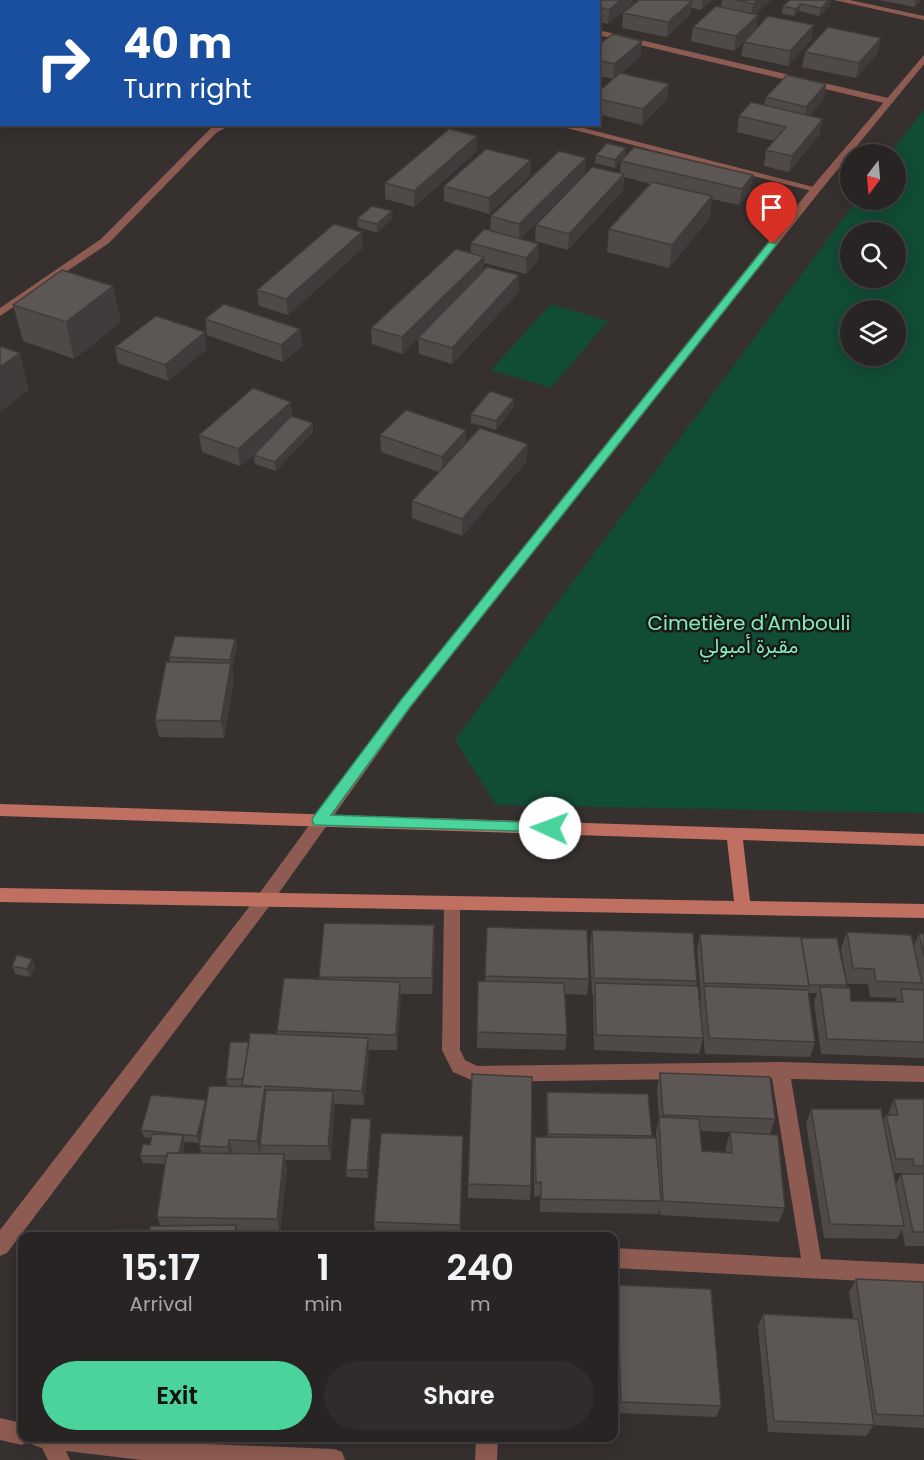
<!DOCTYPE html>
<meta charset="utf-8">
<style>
body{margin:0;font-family:Poppins,"Noto Sans Arabic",sans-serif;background:#302c2b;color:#f1f3f6;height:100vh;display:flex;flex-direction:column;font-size:22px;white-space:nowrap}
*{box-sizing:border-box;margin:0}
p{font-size:20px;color:#a5a4a6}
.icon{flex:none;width:33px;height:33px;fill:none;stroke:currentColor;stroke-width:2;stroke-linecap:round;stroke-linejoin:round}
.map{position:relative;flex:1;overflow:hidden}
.side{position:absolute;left:18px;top:1232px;width:600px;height:210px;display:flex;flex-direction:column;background:#282423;border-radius:12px;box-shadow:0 3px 15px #0003,0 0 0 2px #444141}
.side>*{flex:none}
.banner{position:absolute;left:0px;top:0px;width:600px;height:126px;box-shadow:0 3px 15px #0003,0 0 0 2px #444141;background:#1a4fa0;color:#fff;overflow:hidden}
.needle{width:39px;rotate:196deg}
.controls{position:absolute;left:840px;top:144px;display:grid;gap:12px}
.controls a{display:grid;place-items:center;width:66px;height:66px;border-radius:50%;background:#282423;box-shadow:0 3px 15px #0003,0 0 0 2px #444141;font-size:30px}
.pin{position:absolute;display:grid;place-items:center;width:51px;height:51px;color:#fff;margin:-62px -26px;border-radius:50% 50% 50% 0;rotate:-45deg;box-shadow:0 0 6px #0007}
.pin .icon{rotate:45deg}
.me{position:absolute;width:66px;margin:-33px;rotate:272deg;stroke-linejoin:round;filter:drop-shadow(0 0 4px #0008)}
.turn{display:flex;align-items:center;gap:21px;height:126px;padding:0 24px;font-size:27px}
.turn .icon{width:78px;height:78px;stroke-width:2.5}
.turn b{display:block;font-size:42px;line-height:51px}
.eta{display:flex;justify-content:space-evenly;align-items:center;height:102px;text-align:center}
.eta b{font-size:36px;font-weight:600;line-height:42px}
.button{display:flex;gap:12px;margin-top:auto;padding:12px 24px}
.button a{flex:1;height:69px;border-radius:36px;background:#4ad49c;color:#111;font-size:24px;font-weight:600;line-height:69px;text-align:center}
.button a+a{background:#302c2b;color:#f1f3f6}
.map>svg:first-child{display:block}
</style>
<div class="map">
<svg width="924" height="1460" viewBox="0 0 924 1460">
<rect width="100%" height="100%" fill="#36302f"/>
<path fill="#114c35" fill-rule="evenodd" d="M924 109V813L496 805 455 740 857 200H896V154H890ZM850 232H896V278H850ZM850 310H896V356H850Z
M551 304 608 321 551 388 491 370Z"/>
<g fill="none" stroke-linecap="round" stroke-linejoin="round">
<path fill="#8d5b51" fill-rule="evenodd" d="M248 0H258L246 2Z
M514 0H524L512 2Z
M834 0H850L924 16V20Z
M598 30 888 98 893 101 888 104 598 35Z
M0 67H2V73H0Z
M0 86H2V92H0Z
M219 124H232L216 133 109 243 0 316V308L101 239 210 129Z
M551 124H568L821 189 816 192Z
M452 897 458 899 460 904V1050L465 1060 477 1066 780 1062 924 1066V1082L791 1079 821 1259 924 1264V1284L614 1268V1248L801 1258 772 1078 476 1082 453 1072 442 1050 444 904 446 899Z
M0 1418 22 1423V1437H132L183 1443 334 1449 342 1452 345 1460H142L66 1451 70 1460H48L42 1448 33 1445 31 1439 22 1445 0 1440Z
M476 1437H498L497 1460H475Z"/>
<path fill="#8d5b51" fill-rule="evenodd" d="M924 55V64L820 191 411 707 271 904 7 1253 0 1256V1230L259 894 401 699 812 187Z"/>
<path fill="#bf7061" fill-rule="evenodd" d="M0 804 924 834V846L743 840 750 901 924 904V918L0 902V888L734 901 727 840 0 816Z"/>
</g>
<path fill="#4f4a48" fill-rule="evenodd" d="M19 0H221L217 2H15Z
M363 0H456L453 2H363Z
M566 0H633V3L608 24 598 22V2H565Z
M639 0H712L701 10 691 8 690 15 667 37 622 28 623 13Z
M722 0H771L756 14 758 15 756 29 811 40 788 66 741 56 744 42 747 38 734 51 691 41 693 27 721 7Z
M790 0H831L830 5 819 16 799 11 794 16 782 14 783 6Z
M879 0H921L914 7Z
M0 11H2V58L0 57Z
M598 45 641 56 621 73 669 84 667 99 642 125 598 114V92L613 79 599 76 598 78Z
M805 52 878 53 856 78 802 67Z
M826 84 824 99 809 116 820 134 789 172 764 166 766 150 775 141 737 132 739 116 764 105 766 97Z
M626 148 625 156 615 168 595 163 596 155Z
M477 151 414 207 385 199V183Z
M531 160 530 176 489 214 444 201V186Z
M621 161 753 175 750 191 739 205 712 199 709 219 669 268 607 252 609 229 650 184 624 177 623 190 568 250 535 241 536 225 620 173Z
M585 173 520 239 538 260 526 274 484 263V270L519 275V292L452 364 419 354 418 338 402 354 372 344 371 328 471 253V243L490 231 491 216Z
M392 211V219L377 233 358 227 357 219Z
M363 248 288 315 259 306 257 290Z
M113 286 121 322 74 359 23 341 13 305Z
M205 319 300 329 302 346 283 362 207 335Z
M115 347 207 349 168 381 118 363Z
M514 399V407L496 430 471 423V414Z
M293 417 313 432 276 471 255 464 254 455 258 451 240 466 202 452 199 435Z
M466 430V442L527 461 462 536 412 518V501L439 472 381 452 380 435Z
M235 639 237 647 232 667 234 680 224 738 159 737 155 720 170 662 169 657Z
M487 927 589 979 587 995 565 994 567 1035 565 1050 477 1048 478 981 485 982Z
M592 930 697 981 696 986 703 1038 699 1054 594 1050 593 994H592L590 946Z
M847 932 914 946 919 934H924V1058L821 1054 814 1002 817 993H809L815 1042 810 1057 705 1054 700 1002 701 998 697 950 700 934 801 938 847 985 846 988 851 1001 895 1002 897 998 870 997 868 984H847L841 948Z
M435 941 432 994H401L397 1050H369L364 1105 334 1104 331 1160H285L287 1169 280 1233 238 1232 239 1236H117L149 1235 160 1225 157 1217 165 1164 143 1163 140 1156 150 1145 151 1138 144 1137 141 1130 206 1100 228 1087 226 1079 249 1042 277 1034V1031L319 979V977ZM201 1138 199 1146 202 1153H183L185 1142 199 1143Z
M32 959 35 967 30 977 15 974 12 966Z
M660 1073 775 1119 770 1134 700 1131 702 1151 726 1152V1147L730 1132 785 1208 779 1222 660 1215 659 1209 658 1214 540 1212V1196L534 1197V1151L535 1137H547L546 1107 547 1092 652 1136 651 1138 657 1152 656 1132 659 1118 657 1088Z
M894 1099H924V1246H905L902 1230 897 1239 824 1238 806 1123 811 1109 883 1121 886 1115H888ZM894 1173H906V1174H901L896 1184Z
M371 1119V1126L368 1178 347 1177 346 1170Z
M463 1150 460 1236H376L374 1222Z
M468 1184 531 1186 530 1200 468 1198Z
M856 1279 924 1282V1428L874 1425 866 1436 768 1432 758 1327 763 1314 853 1318 849 1292Z
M617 1285 721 1406 716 1417 618 1413 614 1298Z"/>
<path fill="#403c3b" d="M176 0H192V2H172Z
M198 0H221L217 2H199Z
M438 0H456L453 2H438Z
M621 0H633V3L608 24 609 10Z
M703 0H712L701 10Z
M758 0H771L751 18 753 4Z
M829 0H831L830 5 819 16 821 8Z
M916 0H921L914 7Z
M692 1 690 15 667 37 668 22Z
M801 4 799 11 794 16 796 9Z
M758 15 756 29 734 51 736 36Z
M814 25 811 40 788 66 790 51Z
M881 38 878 53 856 78 859 63Z
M642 41 641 56 613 79 614 64Z
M669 84 667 99 642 125 643 109Z
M826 84 824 99 804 122 806 107Z
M823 119 820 134 789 172 792 156Z
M477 136V151L414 207V191Z
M626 148 625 156 615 168V160Z
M586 158 585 173 519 240V224Z
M531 160 530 176 489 214V198Z
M624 174 623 190 568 250 569 234Z
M753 175 750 191 739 205 742 189Z
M712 196 709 219 669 268 672 245Z
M392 211V219L377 233V224Z
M362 232 363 248 288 315 286 299Z
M539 244 538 260 526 274V258Z
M484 257V274L402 354V337Z
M519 275V292L452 364V348Z
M113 286 121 322 74 359 66 322Z
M300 329 302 346 283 362 281 345Z
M205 332 207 349 168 381 165 365Z
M20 353 29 390 0 412V367Z
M514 399V407L496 430V421Z
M291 402 293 419 240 466 238 449Z
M313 423V432L276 471 275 462Z
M466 430V447L442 474V457Z
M528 444 527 461 462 536V519Z
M235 639 237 647 232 667 234 680 224 738 221 721 230 665V660Z
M434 925 435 941 432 994V978Z
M32 959 35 967 30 977 27 969Z
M400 982 401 997 397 1050 396 1035Z
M368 1038 369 1054 364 1105 362 1091Z
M265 1086 268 1101 260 1145 261 1149 260 1155 257 1141Z
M333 1091 335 1106 331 1160 328 1146Z
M206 1100 208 1108 199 1143 197 1136Z
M371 1119V1126L368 1178 367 1170Z
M183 1135 185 1143 181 1164 178 1157Z
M229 1140 233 1154 231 1162 228 1147Z
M284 1154 287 1169 280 1233 277 1219Z
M236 1225 239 1236H235Z"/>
<path fill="#5c5654" stroke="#403c3b" stroke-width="1.5" d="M19 0H51L55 2H15Z
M64 0H96L92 2H67Z
M103 0H129L132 2H98Z
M140 0H176L172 2H143Z
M372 0H428L432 2H376Z
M565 0H621L609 10 598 7V2H571Z
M639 0H688L692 1 668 22 623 13Z
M736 0H758L753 4Z
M790 0H829L821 8 801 4 796 9 783 6Z
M716 6 758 15 736 36 693 27Z
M0 11H2V32L0 33Z
M768 16 814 25 790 51 744 42Z
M828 27 881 38 859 63 805 52Z
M613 34 642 41 614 64 598 60V45Z
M0 35H2V45L0 44Z
M620 73 669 84 643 109 598 99V92Z
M787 75 826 84 806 107 766 97Z
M751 102 823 119 792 156 766 150 786 127 739 116Z
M449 129 477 136 414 191 385 183Z
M607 143 626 148 615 160 596 155Z
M634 147 753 175 742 189 621 161Z
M486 149 531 160 489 198 444 186Z
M559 151 586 158 519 224 491 216Z
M592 167 624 174 569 234 536 225Z
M652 182 712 196 672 245 609 229Z
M372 206 392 211 377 224 357 219Z
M334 224 362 232 286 299 257 290Z
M484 229 539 244 526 258 471 243Z
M456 249 484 257 402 337 371 328Z
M487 267 519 275 452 348 418 338Z
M62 270 113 286 66 322 13 305Z
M224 304 300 329 281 345 205 319Z
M156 316 205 332 165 365 115 347Z
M0 346 20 353 0 367Z
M253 388 291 402 238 449 199 435Z
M490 391 514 399 496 421 471 414Z
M406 410 466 430 442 457 380 435Z
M291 416 313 423 275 462 254 455Z
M480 428 528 444 462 519 412 501Z
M175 636 235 639 230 660 169 657Z
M166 662 231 663 221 721 155 720Z
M324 923 434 925 432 978 319 977Z
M487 927 587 930 589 979 485 976Z
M592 930 693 933 697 981 594 978Z
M847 932 911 935 922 983 876 981 874 969 853 968Z
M700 934 801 937 809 986 704 983Z
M919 934H924V956Z
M801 938H837L847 985H809Z
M17 955 32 959 27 969 12 966Z
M284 978 400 982 396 1035 277 1031Z
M478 981 564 983 567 1035 477 1032Z
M595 983 698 986 703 1038 596 1035Z
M704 986 808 990 815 1042 709 1038Z
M820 987 850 988 851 1001 903 1002 901 989 924 990V1042L827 1039Z
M250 1033 368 1038 362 1091 265 1086 257 1141 229 1140 228 1147 199 1146 209 1086 262 1087 242 1085Z
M230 1042H249L243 1079H226Z
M660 1073 770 1077 775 1119 663 1115Z
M472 1074 532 1077 531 1186 468 1184Z
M266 1090 333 1091 328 1146 260 1145Z
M547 1092 648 1094 652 1136 548 1134Z
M151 1095 206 1100 197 1136 141 1130Z
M894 1099H924V1166H914L913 1159H896L886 1115H898Z
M811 1109H881L904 1226 830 1224Z
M659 1117 699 1119 702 1151 732 1153 730 1132 778 1135 785 1208 663 1201Z
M351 1118 371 1119 367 1170H346Z
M381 1133 463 1136 460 1225 374 1222Z
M152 1134 183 1135 179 1153H167V1156H140L143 1144 150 1145Z
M535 1137 656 1138 661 1201 541 1199V1182L536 1183Z
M167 1153 284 1154 277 1219 157 1217Z
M901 1174H924V1232H913Z
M236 1225 235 1236H149L150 1226Z
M119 1229 147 1230 146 1236H117Z
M856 1279 924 1282V1416L876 1414Z
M617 1285 711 1289 721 1406 621 1402Z
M763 1314 858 1319 874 1425 774 1421Z"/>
<path fill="#4ad49c" stroke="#308a65" stroke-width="1.5" d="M769 242 777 244 410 707 331 815 550 823 557 828 555 832 314 825 312 820 314 816 401 700Z"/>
<g text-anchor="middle" stroke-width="5" stroke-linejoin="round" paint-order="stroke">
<g font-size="20" fill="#82eebc" stroke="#1b1918">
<text x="749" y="630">Cimetière d'Ambouli<tspan x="749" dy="23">مقبرة أمبولي</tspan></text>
</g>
</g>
</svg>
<div class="controls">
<a><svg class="needle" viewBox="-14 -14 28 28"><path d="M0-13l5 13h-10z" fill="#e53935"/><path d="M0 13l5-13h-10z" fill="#a5a4a6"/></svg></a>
<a><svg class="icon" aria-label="search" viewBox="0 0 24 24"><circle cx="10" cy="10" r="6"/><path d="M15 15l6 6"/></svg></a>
<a><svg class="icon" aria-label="layers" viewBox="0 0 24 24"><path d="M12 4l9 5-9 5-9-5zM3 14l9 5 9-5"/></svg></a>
</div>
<div class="pin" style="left:772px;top:244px;background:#d93025"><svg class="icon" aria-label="arrive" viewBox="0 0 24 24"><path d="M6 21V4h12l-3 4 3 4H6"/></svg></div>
<svg class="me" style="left:550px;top:828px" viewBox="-20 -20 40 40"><circle r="19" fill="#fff"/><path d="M0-13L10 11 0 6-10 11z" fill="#4ad49c"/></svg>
<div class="banner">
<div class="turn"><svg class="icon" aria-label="right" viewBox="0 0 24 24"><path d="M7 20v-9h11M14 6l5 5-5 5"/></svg><div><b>40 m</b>Turn right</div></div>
</div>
<section class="side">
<div class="eta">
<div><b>15:17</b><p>Arrival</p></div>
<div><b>1</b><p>min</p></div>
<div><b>240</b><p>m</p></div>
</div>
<div class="button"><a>Exit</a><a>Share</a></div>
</section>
</div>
